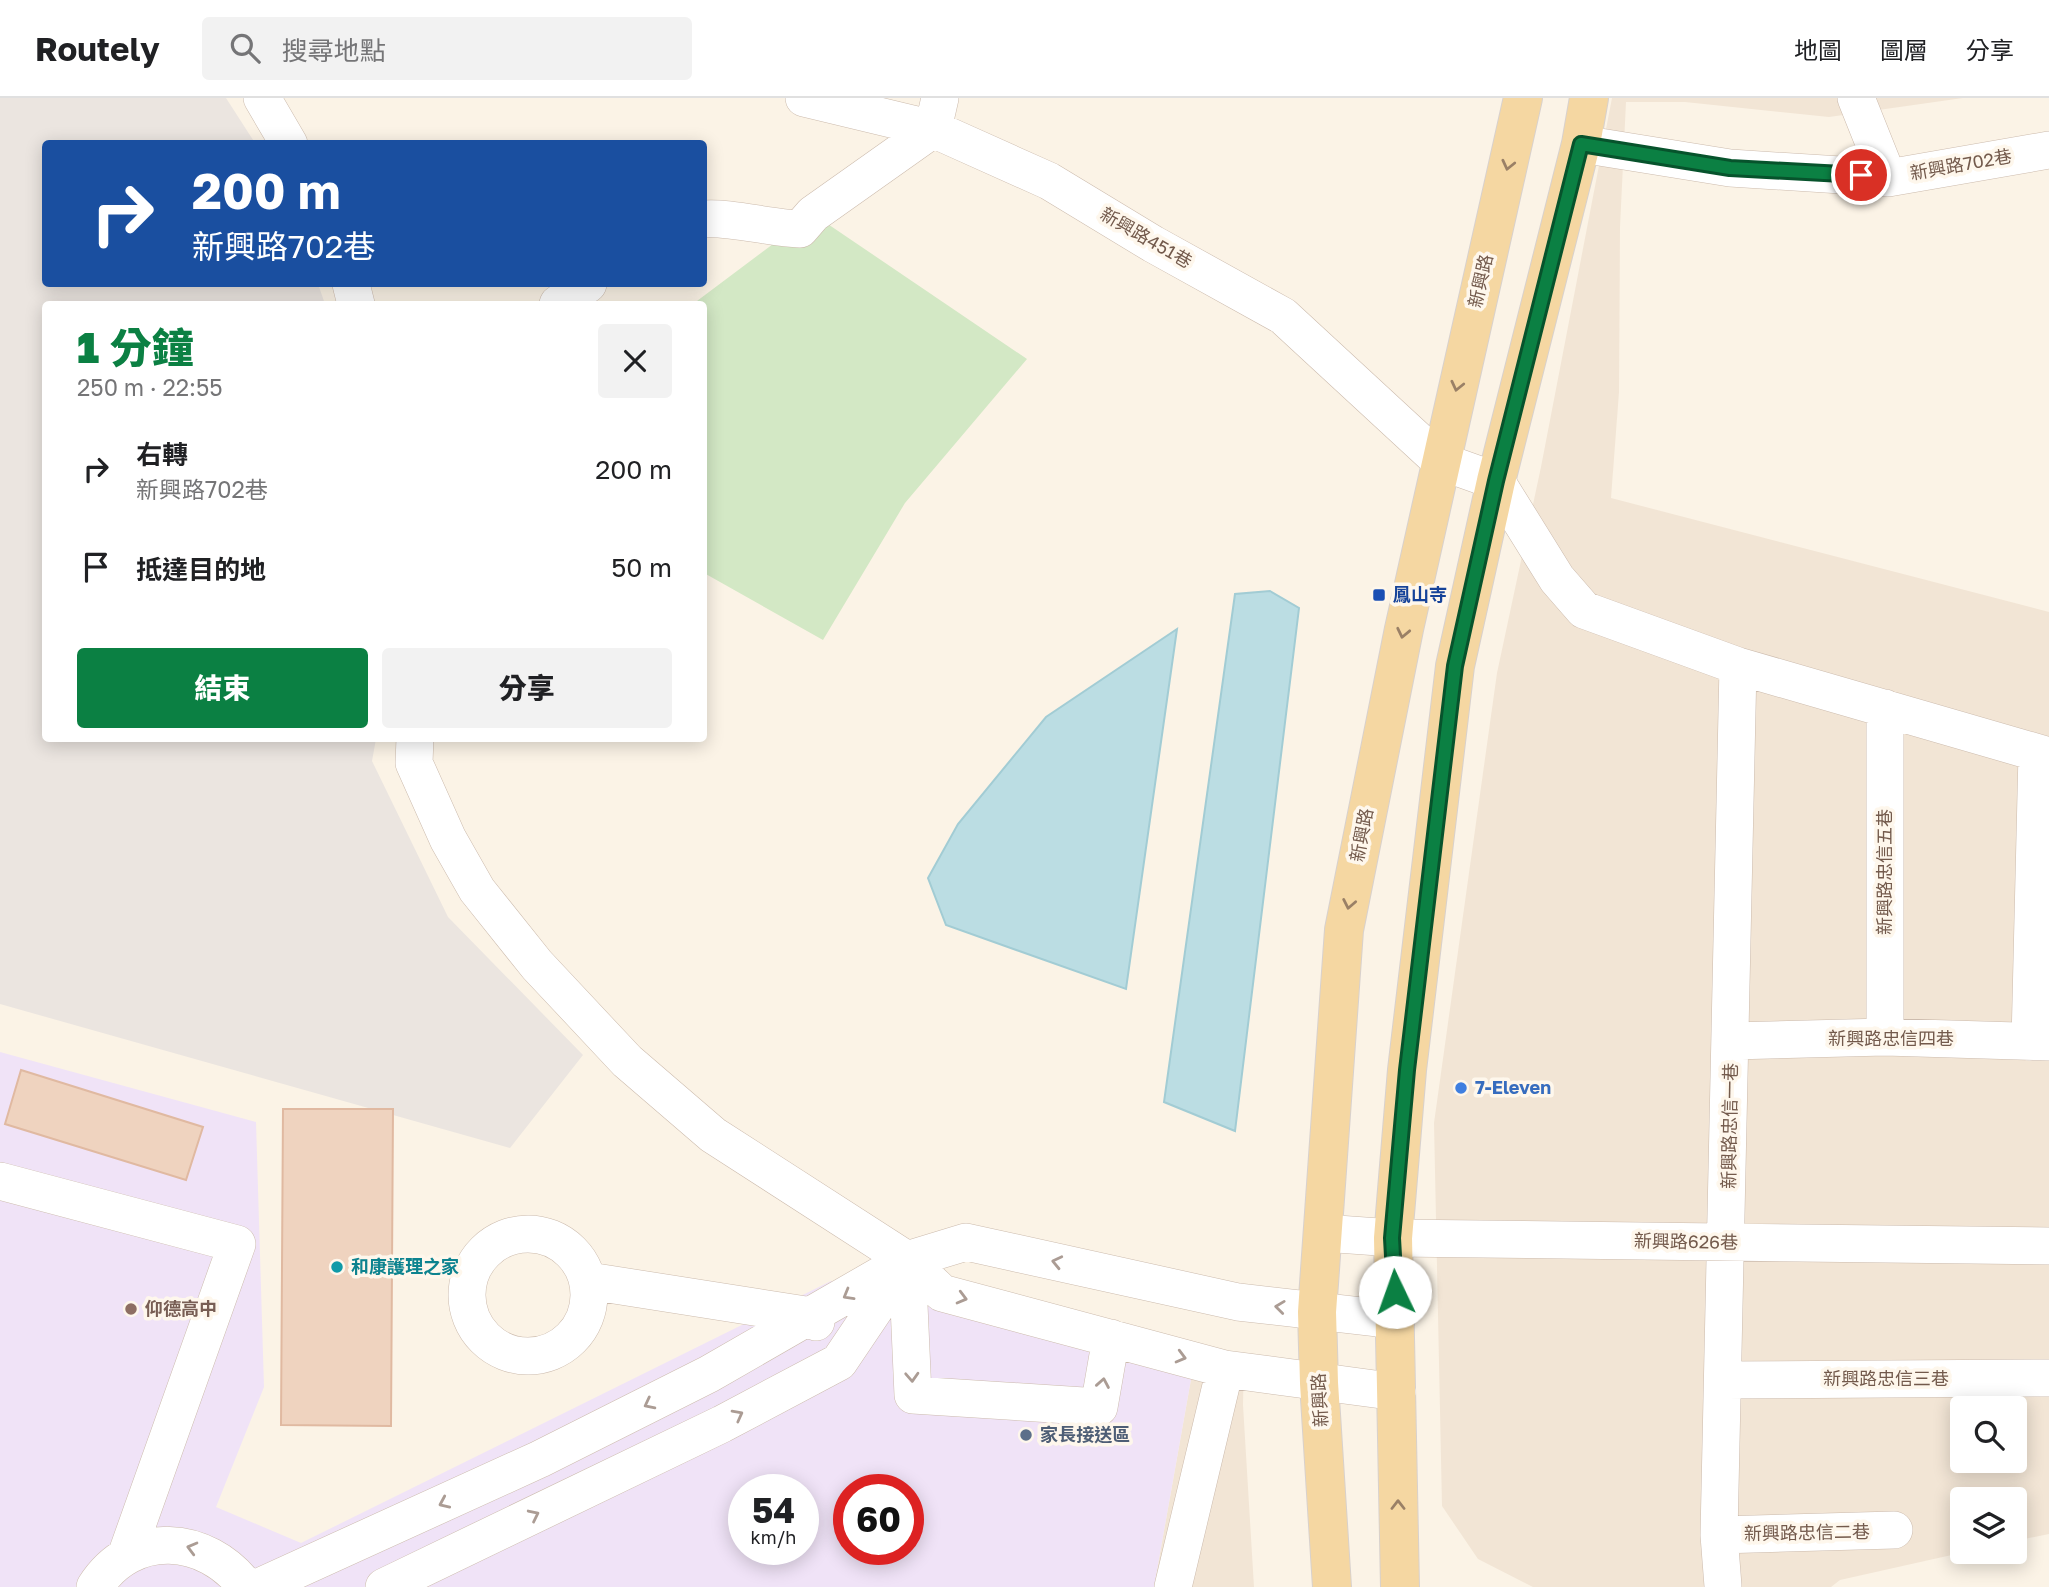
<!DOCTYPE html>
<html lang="zh-TW">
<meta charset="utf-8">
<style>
body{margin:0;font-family:"Golos Text","Noto Sans TC",sans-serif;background:#f2f2f2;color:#202124;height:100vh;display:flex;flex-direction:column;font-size:26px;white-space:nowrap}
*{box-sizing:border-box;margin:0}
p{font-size:23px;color:#757577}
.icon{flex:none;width:38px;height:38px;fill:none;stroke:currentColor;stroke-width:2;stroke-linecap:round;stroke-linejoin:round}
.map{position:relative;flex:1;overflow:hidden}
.details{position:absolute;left:42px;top:203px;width:665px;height:441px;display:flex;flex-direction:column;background:#fff;border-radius:7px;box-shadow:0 4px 18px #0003}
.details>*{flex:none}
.guide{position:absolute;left:42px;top:42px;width:665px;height:147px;border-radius:7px;box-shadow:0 4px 18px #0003;background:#1a4fa0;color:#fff;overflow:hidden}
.buttons{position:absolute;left:1950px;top:1298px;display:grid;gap:14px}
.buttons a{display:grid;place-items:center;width:77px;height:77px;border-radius:7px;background:#fff;box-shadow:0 4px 18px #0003;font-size:35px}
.speed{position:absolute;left:728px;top:1376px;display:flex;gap:14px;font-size:35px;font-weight:700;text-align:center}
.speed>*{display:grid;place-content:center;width:91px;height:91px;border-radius:50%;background:#fff;box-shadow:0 4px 18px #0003;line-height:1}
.speed small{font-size:18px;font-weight:400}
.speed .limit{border:10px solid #d22;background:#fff;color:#111}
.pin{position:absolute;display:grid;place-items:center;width:60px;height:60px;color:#fff;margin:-30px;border:4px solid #fff;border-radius:50%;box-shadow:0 2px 7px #0007}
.me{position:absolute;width:77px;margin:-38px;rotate:357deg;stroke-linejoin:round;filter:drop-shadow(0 0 5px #0008)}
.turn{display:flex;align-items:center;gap:24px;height:147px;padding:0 35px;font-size:32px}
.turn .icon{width:91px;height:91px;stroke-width:2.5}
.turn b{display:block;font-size:49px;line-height:60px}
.round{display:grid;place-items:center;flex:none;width:74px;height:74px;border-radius:7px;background:#f2f2f2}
.headline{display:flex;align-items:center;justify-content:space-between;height:119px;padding:0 35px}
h1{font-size:42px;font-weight:800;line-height:52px;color:#0b8043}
.cta{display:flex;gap:14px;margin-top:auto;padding:14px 35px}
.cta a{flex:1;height:80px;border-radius:7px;background:#0b8043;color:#fff;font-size:28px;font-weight:800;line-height:80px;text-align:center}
.cta a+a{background:#f2f2f2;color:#202124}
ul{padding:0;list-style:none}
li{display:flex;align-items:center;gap:21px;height:98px;padding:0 35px}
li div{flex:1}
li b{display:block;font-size:26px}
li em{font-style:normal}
header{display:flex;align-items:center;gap:42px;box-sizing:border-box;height:98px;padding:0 35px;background:#fff;border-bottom:2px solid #e0e0e0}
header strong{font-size:33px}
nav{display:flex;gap:38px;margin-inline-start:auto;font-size:24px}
.search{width:490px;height:63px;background:#f2f2f2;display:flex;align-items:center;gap:18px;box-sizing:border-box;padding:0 24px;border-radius:7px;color:#757577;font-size:26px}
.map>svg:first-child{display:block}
</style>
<header>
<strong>Routely</strong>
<div class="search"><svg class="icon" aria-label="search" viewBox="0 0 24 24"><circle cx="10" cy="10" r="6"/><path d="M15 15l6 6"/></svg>搜尋地點</div>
<nav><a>地圖</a><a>圖層</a><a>分享</a></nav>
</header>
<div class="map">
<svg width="2049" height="1489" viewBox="0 0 2049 1489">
<rect width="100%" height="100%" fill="#fbf3e6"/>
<path fill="#f2e5d5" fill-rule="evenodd" d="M1612 0H1963L1829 19 1685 4H1626L1620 129 1619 294 1611 400 2049 514V1436L2014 1443V1402H1962V1454H1965L1840 1482 1831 1489H1533L1478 1461 1442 1408 1434 1025 1497 575 1541 369ZM1962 1311H2014V1363H1962Z
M1244 1256 1243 1307 1254 1489H1154L1195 1259Z"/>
<path fill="#ebe5e0" d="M0 0H226L255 45 46 46V186H318L325 206H46V640L376 641 372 663 448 819 583 957 510 1050 0 906Z"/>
<path fill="#f0e3f7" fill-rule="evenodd" d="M0 954 256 1024 264 1289 216 1409 301 1445 831 1183 1195 1259 1154 1489H0ZM744 1391H803V1451H744ZM849 1391H908V1451H849Z"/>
<path fill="#d3e8c5" d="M813 116 1027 261 905 405 823 542 704 475V206H693Z"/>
<path fill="#bbdde3" stroke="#a2ccd4" stroke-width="2" d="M1270 493 1299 510 1235 1033 1164 1004 1235 496Z
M1177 531 1126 891 946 827 928 780 958 726 1046 619Z"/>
<path fill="#efd3bf" stroke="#e0b9a1" stroke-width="2" d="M21 972 203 1029 186 1082 5 1026Z
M283 1011H393L391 1328 281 1327Z"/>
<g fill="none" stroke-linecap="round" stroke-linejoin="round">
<g stroke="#ccbbad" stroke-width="38">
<path id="minor" d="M262 0 289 46
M804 0 933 31 1049 83 1153 146 1283 218 1440 363 1496 383 1557 481 1584 512 1738 568 2049 658
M1856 0 1888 80
M1581 46 1730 70 1888 80 2049 52
M704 121C732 119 769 130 800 131L813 116 933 31 940 0
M351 186 356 206
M558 206 588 186
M415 640 414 665 448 741 477 792 537 867 627 963 713 1037 907 1162 942 1195 1225 1271 1397 1294
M1885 939V610
M1732 943 1885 939 2049 944
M2030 944 2037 655
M0 1083 237 1146 126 1458
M1323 1135 1393 1140 2049 1148
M467 1197a61 61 0 1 1 122 0a61 61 0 1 1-122 0Z
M907 1162 913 1297 1099 1309 1111 1240
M589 1183 812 1218 816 1224
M1724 1282 2049 1280
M1719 1437 1894 1432
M1723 1488 1719 1437 1738 568
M95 1489C132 1431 206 1436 246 1489
M259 1489 540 1361 709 1276 907 1162 966 1144 1238 1204 1396 1222
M384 1489 722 1326 839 1264 903 1169
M1173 1489 1225 1271"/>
</g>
<g stroke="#d8d1cd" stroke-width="40">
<path id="major" d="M1332 1489 1319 1285 1317 1214 1344 832 1404 531 1523 0
M1400 1489 1393 1140 1407 972 1455 568 1496 383 1581 46 1589 0"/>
</g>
<use href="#minor" stroke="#fff" stroke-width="37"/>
<use href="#major" stroke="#f5d7a2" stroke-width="38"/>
</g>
<defs><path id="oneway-chevron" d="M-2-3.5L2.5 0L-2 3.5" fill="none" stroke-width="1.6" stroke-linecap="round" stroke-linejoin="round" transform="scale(1.75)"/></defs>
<g stroke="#9a8066">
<use href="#oneway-chevron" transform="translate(1508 67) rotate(103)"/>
<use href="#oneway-chevron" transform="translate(1457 288) rotate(103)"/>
<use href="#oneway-chevron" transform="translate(1403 535) rotate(102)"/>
<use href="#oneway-chevron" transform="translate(1349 806) rotate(101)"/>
<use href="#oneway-chevron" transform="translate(1398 1407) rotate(-90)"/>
</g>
<g stroke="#ab9c94">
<use href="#oneway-chevron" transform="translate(1057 1164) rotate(-167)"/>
<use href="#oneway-chevron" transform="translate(848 1197) rotate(150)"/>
<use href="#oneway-chevron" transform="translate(962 1200) rotate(15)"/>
<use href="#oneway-chevron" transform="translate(1280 1209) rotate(-173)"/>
<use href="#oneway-chevron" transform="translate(1181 1259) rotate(15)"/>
<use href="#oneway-chevron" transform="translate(912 1279) rotate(87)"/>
<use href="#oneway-chevron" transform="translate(1103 1285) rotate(-80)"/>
<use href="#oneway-chevron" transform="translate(649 1306) rotate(153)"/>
<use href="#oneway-chevron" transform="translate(738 1317) rotate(-28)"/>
<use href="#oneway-chevron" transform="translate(444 1405) rotate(156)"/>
<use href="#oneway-chevron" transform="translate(534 1417) rotate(-26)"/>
<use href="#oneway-chevron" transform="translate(192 1450) rotate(-165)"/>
</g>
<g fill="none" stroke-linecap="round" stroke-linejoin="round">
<g stroke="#07532c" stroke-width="18">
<path id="route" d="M1395 1194 1392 1140 1407 972 1455 568 1496 383 1581 46 1730 70 1861 77"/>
</g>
<use href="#route" stroke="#0b8043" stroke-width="12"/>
</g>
<rect fill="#1a4fb4" stroke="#fef7ec" stroke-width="2.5" x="1372" y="490" width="14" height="14" rx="3.5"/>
<circle fill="#3f7fe0" stroke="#fef7ec" stroke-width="2.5" cx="1461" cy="990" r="7"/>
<circle fill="#0f9aa8" stroke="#fef7ec" stroke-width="2.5" cx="337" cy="1169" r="7"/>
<circle fill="#8d6e63" stroke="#fef7ec" stroke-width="2.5" cx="131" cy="1211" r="7"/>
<circle fill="#5c6f8a" stroke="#fef7ec" stroke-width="2.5" cx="1026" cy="1337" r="7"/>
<g text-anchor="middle" stroke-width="7" stroke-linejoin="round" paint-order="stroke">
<g font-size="18" fill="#735a4c" stroke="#fef7ec">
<text transform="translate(1961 67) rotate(-10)" y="6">新興路702巷</text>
<text transform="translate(1146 140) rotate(30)" y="6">新興路451巷</text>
<text transform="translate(1481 183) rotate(-77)" y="6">新興路</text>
<text transform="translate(1362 737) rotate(-79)" y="6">新興路</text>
<text transform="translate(1885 774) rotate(-90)" y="6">新興路忠信五巷</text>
<text x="1891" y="947">新興路忠信四巷</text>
<text transform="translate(1730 1028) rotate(-89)" y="6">新興路忠信一巷</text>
<text transform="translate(1686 1144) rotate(1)" y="6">新興路626巷</text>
<text x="1886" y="1287">新興路忠信三巷</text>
<text transform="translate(1320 1302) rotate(-93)" y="6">新興路</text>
<text transform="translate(1807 1435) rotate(-1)" y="6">新興路忠信二巷</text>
</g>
<g font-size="18" font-weight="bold" fill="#164399" stroke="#fef7ec" text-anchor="start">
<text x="1393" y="503">鳳山寺</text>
</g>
<g font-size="18" font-weight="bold" fill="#366cbe" stroke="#fef7ec" text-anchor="start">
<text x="1475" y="996">7-Eleven</text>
</g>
<g font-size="18" font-weight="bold" fill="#0d838f" stroke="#fef7ec" text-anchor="start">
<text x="351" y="1175">和康護理之家</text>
</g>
<g font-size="18" font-weight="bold" fill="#785e54" stroke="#fef7ec" text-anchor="start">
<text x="145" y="1217">仰德高中</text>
</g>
<g font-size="18" font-weight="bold" fill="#4e5e75" stroke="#fef7ec" text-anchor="start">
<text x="1040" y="1343">家長接送區</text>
</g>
</g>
</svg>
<div class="buttons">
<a><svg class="icon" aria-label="search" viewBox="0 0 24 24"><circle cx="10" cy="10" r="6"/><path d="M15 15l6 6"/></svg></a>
<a><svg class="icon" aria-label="layers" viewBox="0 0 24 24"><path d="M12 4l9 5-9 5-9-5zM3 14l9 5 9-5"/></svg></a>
</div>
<div class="speed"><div>54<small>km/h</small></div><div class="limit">60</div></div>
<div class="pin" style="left:1861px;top:77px;background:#d93025"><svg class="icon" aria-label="arrive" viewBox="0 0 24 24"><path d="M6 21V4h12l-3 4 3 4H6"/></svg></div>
<svg class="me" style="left:1395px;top:1194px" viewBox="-20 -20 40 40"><circle r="19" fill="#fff"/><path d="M0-13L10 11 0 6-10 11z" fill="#0b8043"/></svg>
<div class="guide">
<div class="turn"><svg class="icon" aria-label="right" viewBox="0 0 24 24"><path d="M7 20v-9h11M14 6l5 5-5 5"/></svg><div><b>200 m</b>新興路702巷</div></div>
</div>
<section class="details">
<div class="headline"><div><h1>1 分鐘</h1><p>250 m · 22:55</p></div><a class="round"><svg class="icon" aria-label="close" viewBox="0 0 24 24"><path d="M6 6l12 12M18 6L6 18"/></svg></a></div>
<ul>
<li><svg class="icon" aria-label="right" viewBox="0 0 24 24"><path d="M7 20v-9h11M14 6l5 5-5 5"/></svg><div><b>右轉</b><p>新興路702巷</p></div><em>200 m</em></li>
<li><svg class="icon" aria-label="arrive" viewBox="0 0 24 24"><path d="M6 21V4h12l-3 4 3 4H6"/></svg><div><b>抵達目的地</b></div><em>50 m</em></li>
</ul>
<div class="cta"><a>結束</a><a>分享</a></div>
</section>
</div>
